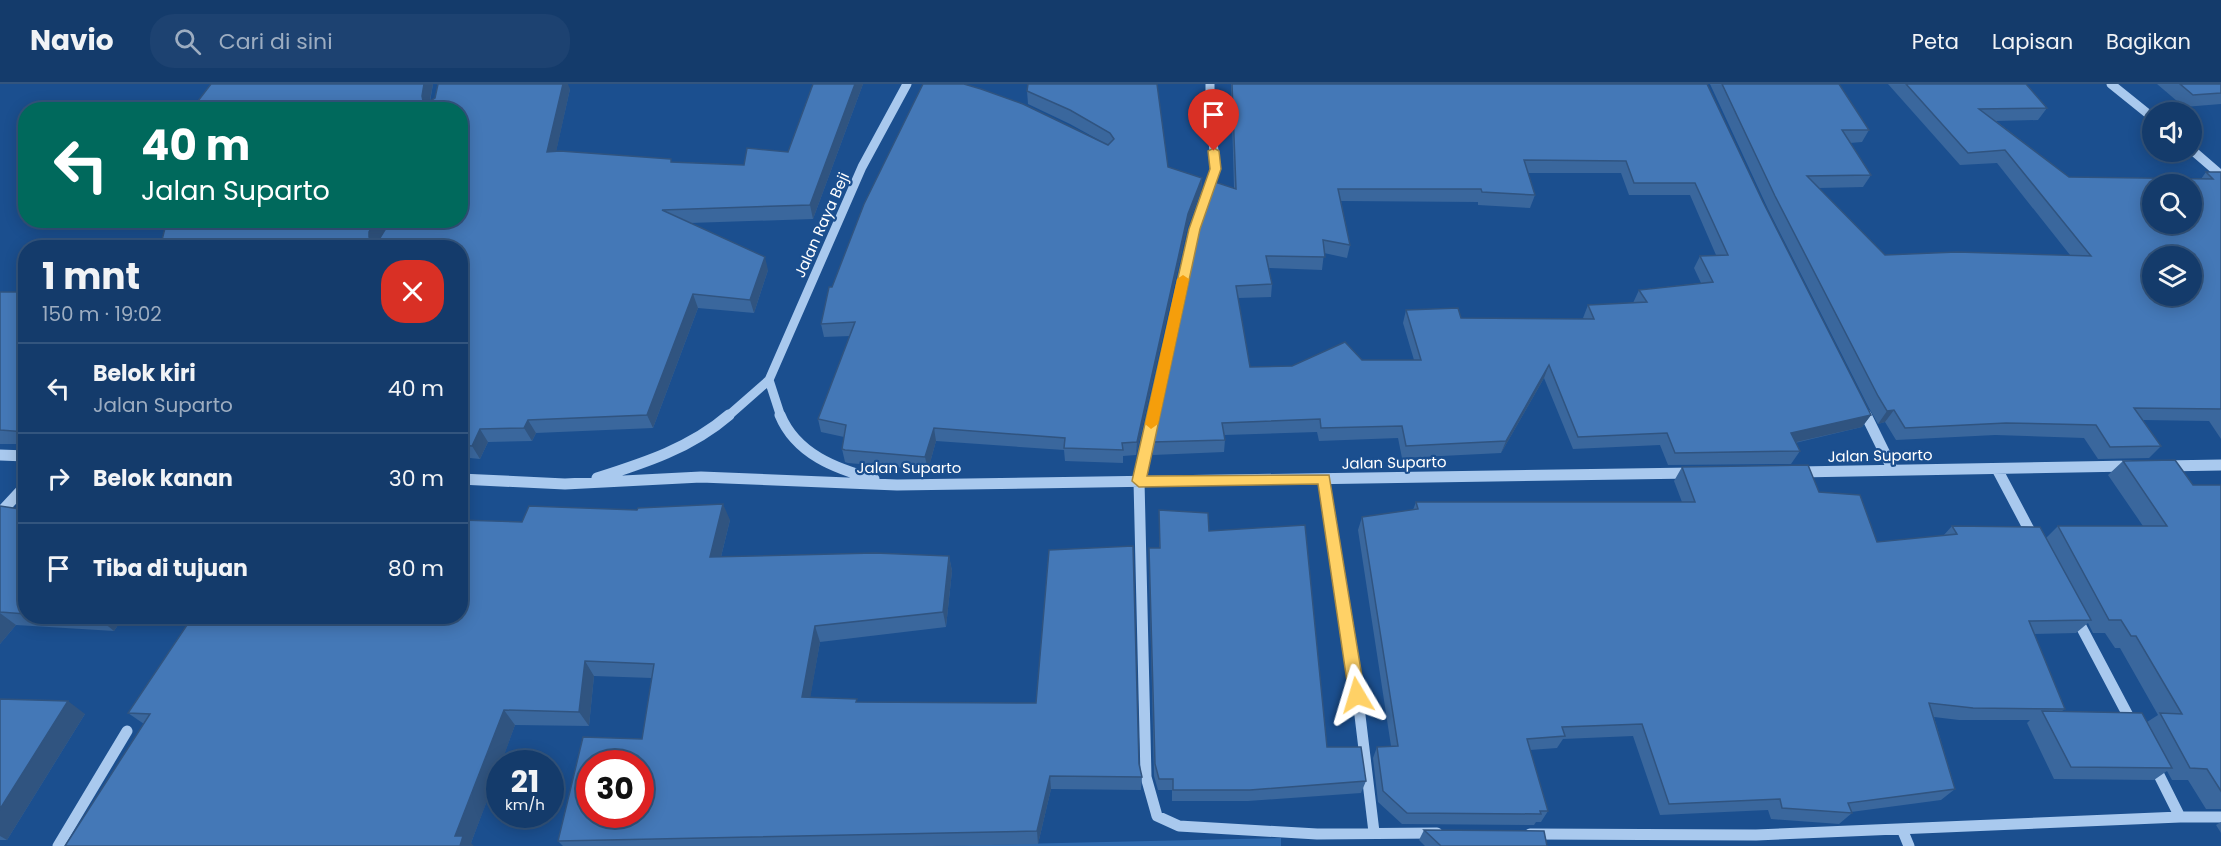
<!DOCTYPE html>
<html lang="id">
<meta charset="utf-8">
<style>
body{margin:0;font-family:Poppins,sans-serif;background:#1d4271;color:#f1f3f6;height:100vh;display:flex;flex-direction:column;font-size:22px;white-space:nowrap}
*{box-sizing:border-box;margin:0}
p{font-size:20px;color:#9dadc1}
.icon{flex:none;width:33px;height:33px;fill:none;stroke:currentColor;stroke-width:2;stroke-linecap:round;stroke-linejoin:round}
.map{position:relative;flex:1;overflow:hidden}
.panel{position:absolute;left:18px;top:156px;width:450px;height:384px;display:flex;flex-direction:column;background:#143b6b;border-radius:24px;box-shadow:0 3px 15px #0003,0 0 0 2px #33557e}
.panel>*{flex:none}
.guide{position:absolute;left:18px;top:18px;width:450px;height:126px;border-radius:24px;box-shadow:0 3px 15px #0003,0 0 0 2px #33557e;background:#00695c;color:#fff;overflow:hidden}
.buttons{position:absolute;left:2142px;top:18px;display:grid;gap:12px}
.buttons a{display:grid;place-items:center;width:60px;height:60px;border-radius:50%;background:#143b6b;box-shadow:0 3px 15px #0003,0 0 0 2px #33557e;font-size:30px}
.speed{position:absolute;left:486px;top:666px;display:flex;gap:12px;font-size:30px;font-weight:700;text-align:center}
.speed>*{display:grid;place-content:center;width:78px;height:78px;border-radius:50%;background:#143b6b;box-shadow:0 3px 15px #0003,0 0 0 2px #33557e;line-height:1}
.speed small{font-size:15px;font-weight:400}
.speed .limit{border:9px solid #d22;background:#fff;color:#111}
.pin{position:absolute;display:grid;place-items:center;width:51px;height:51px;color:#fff;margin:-62px -26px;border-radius:50% 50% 50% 0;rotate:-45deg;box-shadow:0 0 6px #0007}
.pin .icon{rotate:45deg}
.me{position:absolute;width:66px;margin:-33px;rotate:353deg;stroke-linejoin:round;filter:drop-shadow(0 0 4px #0008)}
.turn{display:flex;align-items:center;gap:21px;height:126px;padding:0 24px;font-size:27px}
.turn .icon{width:78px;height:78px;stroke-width:2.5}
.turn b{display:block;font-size:42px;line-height:51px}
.round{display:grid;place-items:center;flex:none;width:63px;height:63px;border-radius:24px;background:#1d4271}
.summary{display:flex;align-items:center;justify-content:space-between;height:102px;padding:0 24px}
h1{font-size:36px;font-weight:700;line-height:45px}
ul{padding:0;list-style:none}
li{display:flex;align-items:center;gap:18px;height:90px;padding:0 24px;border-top:2px solid #33557e}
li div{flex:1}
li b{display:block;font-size:22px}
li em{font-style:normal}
header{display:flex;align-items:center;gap:36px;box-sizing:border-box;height:84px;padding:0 30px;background:#143b6b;border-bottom:2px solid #33557e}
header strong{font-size:28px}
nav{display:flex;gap:33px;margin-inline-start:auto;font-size:21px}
.search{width:420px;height:54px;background:#1d4271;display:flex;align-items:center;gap:15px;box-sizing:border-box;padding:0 21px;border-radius:24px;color:#9dadc1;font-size:22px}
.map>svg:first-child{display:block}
</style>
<header>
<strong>Navio</strong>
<div class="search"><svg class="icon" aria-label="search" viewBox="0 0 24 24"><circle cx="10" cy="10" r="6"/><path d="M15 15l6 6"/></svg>Cari di sini</div>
<nav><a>Peta</a><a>Lapisan</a><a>Bagikan</a></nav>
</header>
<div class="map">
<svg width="2221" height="762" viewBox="0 0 2221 762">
<rect width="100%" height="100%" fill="#1b4f8f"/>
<path fill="#2e69ad" d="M1281 754V762H927Z"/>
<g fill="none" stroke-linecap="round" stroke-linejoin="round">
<path stroke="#a9c9ee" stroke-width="9" d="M2111 0 2152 33
M2192 66 2221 91
M769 296 781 333
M1862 324 1866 333
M727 333 769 296 862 83 907 0
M1153 333 1194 145 1216 85 1210 31V0"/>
<path stroke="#a9c9ee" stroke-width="11" d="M780 331C796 370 836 385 874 395
M1153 331 1139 397 1146 693 1157 732 1179 742 1317 750 1437 749
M1866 331 1893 386
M0 371 26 372
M2164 382 2221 381
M1997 385 2033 453
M1798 388 2131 382
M597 394C644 379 691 364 729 331
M460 395 565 400 701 393 897 401 1693 389
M1324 395 1352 565 1374 748
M0 429 26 401
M2076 533 2132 639
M2180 733H2221
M1902 745 1909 762
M1530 750 1756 751 2180 733 2153 679
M58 762 127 647"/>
</g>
<path fill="#3a679d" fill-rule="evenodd" d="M211 0H433L430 18 570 5 556 67 672 78 744 81 788 68 813 0H863L813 135 690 139 768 186 754 229 698 224 653 344 536 349 532 357 488 358 480 375 460 373V136Z
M1028 0 1168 83 1202 94 1201 107 1187 144 1136 371 1123 372V379L1065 377 1064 366 936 357 928 386 848 379 845 378 842 365 844 353 821 348 818 335 850 252 824 253 821 240 832 203 1108 61 1070 40 1028 20 1027 7Z
M1231 0H1707L1763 118 1871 331 1862 343 1795 359 1800 367 1791 380 1668 381 1660 361 1573 365 1544 294 1501 369 1402 374 1398 354 1319 357 1317 348 1224 351 1225 356 1224 368 1153 371V358L1234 104ZM1528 89H1621L1629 111H1690L1716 171 1700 172 1694 184 1701 199 1639 206 1633 219 1588 221 1583 234 1584 235 1461 234 1406 226 1403 239 1414 276H1362L1292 282 1250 283 1238 214 1271 213 1272 200 1269 184 1322 186 1324 169 1347 174 1350 161 1341 117 1478 118V121L1530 124 1535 111Z
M1710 0H1839L1869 46 1862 58 1850 59 1871 91 1863 103 1819 104 1885 171H2070L1997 79 1960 81 1888 0H2026L2047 24 2038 36 1996 37 2069 93 2201 95 2206 88H2221V355L2209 337 2143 336 2161 362 2149 374 2098 375 2084 354 1995 351 1896 356 1885 338 1878 340 1869 324 1768 125Z
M2157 0H2221V20L2184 23Z
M0 208H26V360H0Z
M2123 377 2193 401H2221V725H2206L2188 696H2172L2167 687 2154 696 2054 695 2027 639 2030 636H1959L1934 633 1955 705 1941 716 1851 728 1852 729 1839 740 1771 735 1768 726 1660 731 1633 652 1563 655 1557 664 1530 666 1548 727 1541 738H1536L1534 741 1402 740 1378 718 1373 674 1377 663 1391 662 1358 446 1362 433 1413 426 1416 418H1682L1674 397 1682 383 1819 408 1877 458 1943 452 1952 442 2046 454 2058 442H2143L2108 391ZM2088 539 2093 549H2105L2115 564H2120L2158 631 2147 638 2062 627 2065 625 2034 550 2076 549Z
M0 422 26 426V532H124L114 547 16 541 0 560Z
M1159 426 1209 447 1327 663 1366 697 1361 709 1248 717H1172V706H1158L1154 692 1149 478V464H1159Z
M730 436 721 473 949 472 952 487 946 543 820 558 810 613 858 618 1139 680 1142 693 1141 706 1051 705 1038 760 933 762H563L558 757 642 655 652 594 594 592 589 642 515 641 471 759 144 640 128 629 522 438Z
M0 615 85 630 7 756H0Z
M2221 738V749L2216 741Z
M1424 746 1547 762H1425L1419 756Z"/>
<path fill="#305480" d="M424 0H433L428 26 423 17 422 12Z
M563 0H568L570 5 553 82 547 68Z
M855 0H863L813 135 810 121Z
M1202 94 1201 107 1187 144 1136 371 1137 358 1188 130Z
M375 136H391L377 161 369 153V148Z
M765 173 768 186 754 229 750 216Z
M693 210 698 224 653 344 647 331Z
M1549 281 1544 294 1501 369 1506 357Z
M1894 326 1885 338 1878 340 1887 327Z
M1871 331 1862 343 1783 361 1791 349Z
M528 336 536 349 532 357 524 344Z
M934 344 936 357 928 386 925 373Z
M480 345 488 358 480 375 472 362Z
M723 420 730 436 717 489 710 473Z
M949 472 952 487 946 543 943 528Z
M0 529 16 541 0 560Z
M99 532H124L114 547 98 534Z
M815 542 820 558 808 627 802 613Z
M585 577 594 592 589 642 579 628Z
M68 617 85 630 7 756 0 752V725Z
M504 626 515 641 501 680H500V683L471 759 474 762H460L455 752Z
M1050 692 1051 705 1038 760 1037 747Z"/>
<path fill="#4478b7" stroke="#305480" stroke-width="1.5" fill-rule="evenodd" d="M211 0H424L422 12 423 17 427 19 435 14 438 0H563L547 68 560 67 671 75V78L744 81 747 64 788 68 813 0H855L810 121 662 126 765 173 750 216 693 210 647 331 528 336 524 344 480 345 472 362 460 361V164H160L167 136H375L369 148V153L372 157 380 154 391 136H460V26H191Z
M923 0H964L981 5 1023 20 1108 61 1114 55 1110 49 1070 26 1027 7 1028 0H1157L1168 83 1202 94 1188 130 1137 358 1122 359 1123 366 1064 364 1065 354 934 344 925 373 845 366 842 365 846 341 818 335 855 238 821 240 829 203H832L864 120Z
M1232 0H1707L1763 118 1871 331 1791 349 1800 367 1675 369 1667 349 1578 353 1549 281 1506 357 1406 362 1402 342 1321 344 1320 335 1222 339 1225 356 1153 358 1201 134 1215 98 1236 105ZM1524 76 1626 77 1634 99H1695L1728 171 1700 172 1713 198 1639 206 1647 218 1588 221 1594 235 1461 234 1458 224 1406 226 1421 276H1362L1345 258 1292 282 1250 283 1236 202 1272 200 1266 172 1325 173 1323 156 1350 161 1338 105H1481L1482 108 1535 111Z
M1722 0H1839L1869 46H1842L1871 91 1807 92 1885 171 1957 168 2091 172 2005 66 1968 69 1906 0H2026L2047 24 1979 25 2069 93 2213 95 2206 88H2221V325L2134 324 2161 362 2110 363 2096 341 2006 339 1905 344 1894 326 1887 327 1878 312 1775 112ZM2152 100H2192V140H2152ZM2152 172H2192V212H2152Z
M2180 0H2221V9L2193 11Z
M0 208H26V348L0 346Z
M2175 376 2193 401H2221V707L2207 685 2190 684 2160 629 2182 630 2136 552H2131L2121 536H2109L2058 442H2167L2123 377Z
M1808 381 1819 408 1860 411 1877 458 1957 450 1952 442 2040 443 2091 536 2029 537 2065 625 1973 624 1929 619 1955 705 1848 719 1852 729 1782 724 1780 715 1669 720 1642 640 1562 643 1565 652 1527 655 1548 727H1540L1541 730 1407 729 1383 707 1377 663 1398 662 1362 433 1418 425 1416 418H1695L1682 383Z
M723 420 710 473 875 469 949 472 943 528 815 542 802 613 857 615 856 618 1036 619 1049 466 1133 462 1139 680 1142 693 1050 692 1037 747 558 757 583 653 642 655 654 580 585 577 579 628 504 626 455 752H463L460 762H65L150 630 128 629 193 532H460V436L522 438 529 422 637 426 638 424ZM590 680H640V730H590Z
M0 422 26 426V530L0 528Z
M1159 426 1208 429 1209 447 1305 441 1327 663H1361L1366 697 1250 706H1173V695H1159L1155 680 1149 464H1160Z
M71 532H99L98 534Z
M0 615 68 617 0 725Z
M2042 627 2142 629 2172 684 2071 683Z
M1424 746 1544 747 1547 762H1441Z"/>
<path fill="#ffd166" stroke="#a68842" stroke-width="1.5" d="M1214 64 1219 67 1221 85 1200 145 1147 392 1329 391 1365 611 1363 616 1357 618 1352 616 1349 611 1318 400 1139 403 1132 397 1189 145 1210 85 1208 67Z"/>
<path fill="#f59e0b" d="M1183 191 1189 195 1158 340 1151 345 1145 340 1177 195Z"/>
<g text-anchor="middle" stroke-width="4.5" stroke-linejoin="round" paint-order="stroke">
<g font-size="15" fill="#fff" stroke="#1b4f8f">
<text transform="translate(822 141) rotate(-66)" y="5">Jalan Raya Beji</text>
<text transform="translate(1880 372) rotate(-1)" y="5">Jalan Suparto</text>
<text transform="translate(1394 379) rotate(-1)" y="5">Jalan Suparto</text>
<text x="909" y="389">Jalan Suparto</text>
</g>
</g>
</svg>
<div class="buttons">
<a><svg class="icon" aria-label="sound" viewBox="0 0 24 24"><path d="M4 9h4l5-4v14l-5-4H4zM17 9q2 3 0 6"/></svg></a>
<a><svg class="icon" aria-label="search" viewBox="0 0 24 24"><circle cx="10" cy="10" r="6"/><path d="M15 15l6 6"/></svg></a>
<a><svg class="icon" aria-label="layers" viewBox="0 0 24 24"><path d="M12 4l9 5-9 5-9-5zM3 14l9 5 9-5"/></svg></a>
</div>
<div class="speed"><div>21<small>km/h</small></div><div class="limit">30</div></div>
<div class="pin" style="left:1214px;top:67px;background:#d93025"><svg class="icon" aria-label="arrive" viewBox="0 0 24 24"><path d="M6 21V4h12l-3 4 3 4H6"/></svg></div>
<svg class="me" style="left:1357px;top:611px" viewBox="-20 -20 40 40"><path d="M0-17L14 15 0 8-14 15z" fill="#ffd166" stroke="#fff" stroke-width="4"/></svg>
<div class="guide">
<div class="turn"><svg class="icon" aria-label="left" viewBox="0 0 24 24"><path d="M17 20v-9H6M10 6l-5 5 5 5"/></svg><div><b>40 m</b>Jalan Suparto</div></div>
</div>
<section class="panel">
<div class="summary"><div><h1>1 mnt</h1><p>150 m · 19:02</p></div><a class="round" style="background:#d93025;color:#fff"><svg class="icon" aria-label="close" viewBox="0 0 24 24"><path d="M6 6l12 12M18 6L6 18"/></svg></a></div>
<ul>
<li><svg class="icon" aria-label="left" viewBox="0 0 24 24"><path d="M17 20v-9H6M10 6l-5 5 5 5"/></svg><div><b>Belok kiri</b><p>Jalan Suparto</p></div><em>40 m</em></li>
<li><svg class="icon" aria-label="right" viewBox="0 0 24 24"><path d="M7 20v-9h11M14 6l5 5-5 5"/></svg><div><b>Belok kanan</b></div><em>30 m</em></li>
<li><svg class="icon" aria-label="arrive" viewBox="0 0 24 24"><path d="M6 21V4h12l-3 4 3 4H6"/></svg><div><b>Tiba di tujuan</b></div><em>80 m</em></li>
</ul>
</section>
</div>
